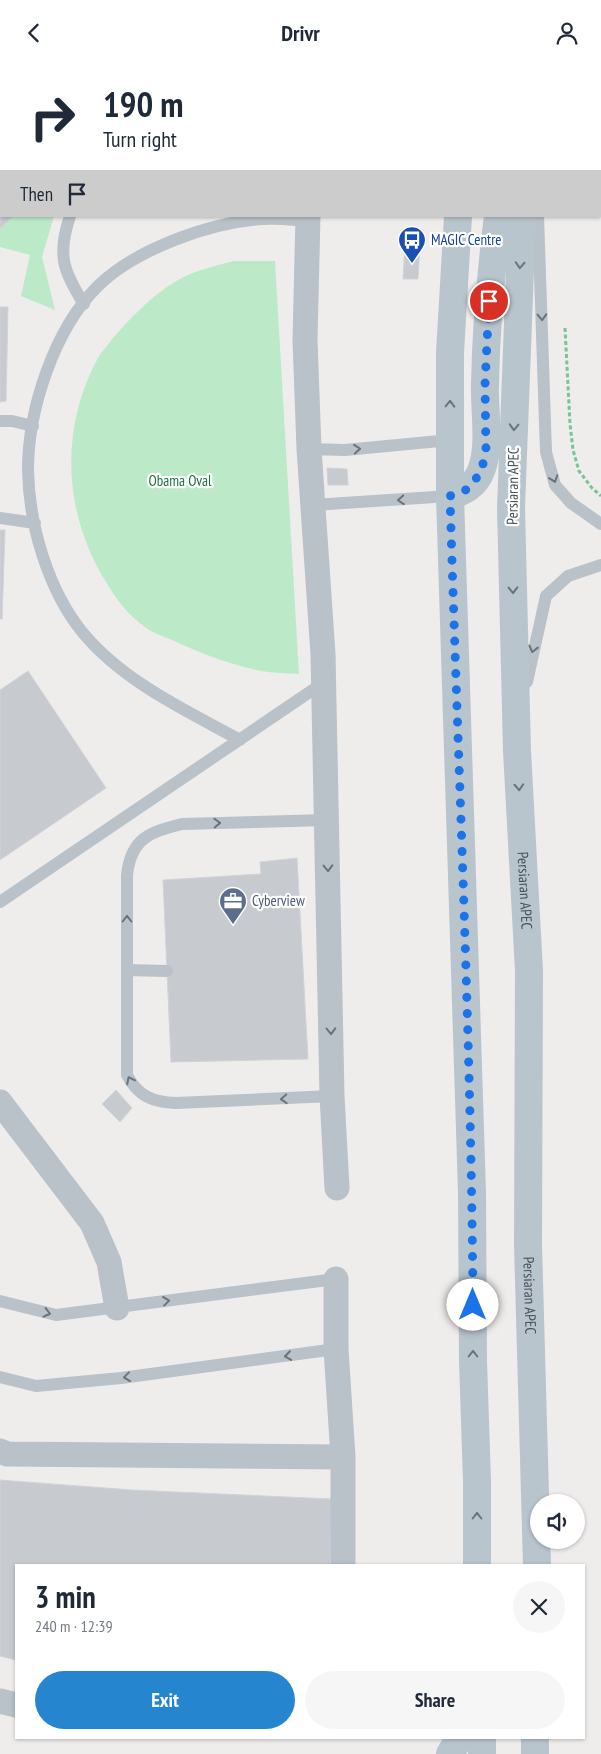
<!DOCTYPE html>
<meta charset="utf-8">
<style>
body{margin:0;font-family:"PT Sans Narrow",sans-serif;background:#f6f6f7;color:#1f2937;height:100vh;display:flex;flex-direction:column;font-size:19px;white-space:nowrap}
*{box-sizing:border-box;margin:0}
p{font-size:16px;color:#747a83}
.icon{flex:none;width:28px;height:28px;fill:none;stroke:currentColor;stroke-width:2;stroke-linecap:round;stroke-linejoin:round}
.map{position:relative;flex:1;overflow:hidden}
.sheet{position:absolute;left:15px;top:1499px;width:570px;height:175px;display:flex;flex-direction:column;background:#fff;border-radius:0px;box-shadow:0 1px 4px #0004}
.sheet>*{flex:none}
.guide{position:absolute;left:0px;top:0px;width:601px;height:152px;box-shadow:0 1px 4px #0004;background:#fff;color:#1f2937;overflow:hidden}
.tools{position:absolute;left:530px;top:1429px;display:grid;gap:10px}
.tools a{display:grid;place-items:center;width:55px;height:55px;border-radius:50%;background:#fff;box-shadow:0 1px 4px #0004;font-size:25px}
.pin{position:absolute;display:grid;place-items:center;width:42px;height:42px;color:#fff;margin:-21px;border:2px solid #fff;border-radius:50%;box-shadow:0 1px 5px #0007}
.me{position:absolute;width:55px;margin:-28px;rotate:0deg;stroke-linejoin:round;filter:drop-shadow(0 0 4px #0008)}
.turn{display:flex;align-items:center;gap:18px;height:105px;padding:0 20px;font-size:22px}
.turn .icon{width:65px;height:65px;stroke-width:2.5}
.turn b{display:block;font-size:35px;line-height:42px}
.then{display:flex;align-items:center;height:48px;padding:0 20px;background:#0003;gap:10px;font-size:19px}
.round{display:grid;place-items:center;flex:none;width:52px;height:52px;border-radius:26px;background:#f6f6f7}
.headline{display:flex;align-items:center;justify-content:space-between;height:85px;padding:0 20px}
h1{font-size:30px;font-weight:800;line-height:38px}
.action{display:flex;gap:10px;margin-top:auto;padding:10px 20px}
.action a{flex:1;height:58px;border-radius:30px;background:#2585cf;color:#fff;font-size:20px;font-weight:800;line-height:58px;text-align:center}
.action a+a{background:#f6f6f7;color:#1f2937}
header{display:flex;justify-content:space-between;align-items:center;height:65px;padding:0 20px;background:#fff;font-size:22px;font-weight:800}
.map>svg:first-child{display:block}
</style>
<header><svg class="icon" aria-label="back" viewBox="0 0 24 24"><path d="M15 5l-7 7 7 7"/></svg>Drivr<svg class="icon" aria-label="person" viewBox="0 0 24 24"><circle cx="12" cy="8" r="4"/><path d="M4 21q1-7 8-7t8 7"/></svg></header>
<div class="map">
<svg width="601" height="1689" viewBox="0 0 601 1689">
<rect width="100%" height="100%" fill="#efecec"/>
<path fill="#bceac8" d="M14 151H54L42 192 55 245 21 231 30 190 0 182V163Z
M234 196H275L299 609C287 608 273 608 261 606 231 600 200 588 172 575 163 571 152 568 145 562 128 550 116 534 106 517 63 448 59 363 99 291 103 285 109 279 113 273 133 250 159 223 188 210 202 204 219 200 234 196Z"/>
<path fill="#c7cacf" stroke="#d0d3d7" d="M0 0 133 1H1V151H14L0 163Z
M159 0H305L284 1Z
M405 180 420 181 418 214H403Z
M0 242H8L6 336 0 337Z
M327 403 347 404 348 420H328Z
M0 465H5L2 554H0Z
M28 606 106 723 0 795V625Z
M297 793 308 994 171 997 163 815 261 809 260 797Z
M116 1025 132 1043 120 1057 102 1039Z
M0 1415 132 1425 332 1434 330 1500H16V1595L0 1591Z"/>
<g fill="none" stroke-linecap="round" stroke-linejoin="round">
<path stroke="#77c595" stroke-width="3" stroke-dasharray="4 2.5" stroke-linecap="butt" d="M575 1V0
M565 263 570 359 573 385 579 406 592 423 601 431"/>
<path stroke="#b8c2c8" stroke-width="12" d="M70 151C57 190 63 206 84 239
M538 151 546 387 555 420 571 438 601 459
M0 356H12L33 361
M309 384 345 385 450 375
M313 440 450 431
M0 453 35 458
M527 617 546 531 568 511 601 500
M240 675C185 645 124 617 83 568 48 525 29 460 28 405 28 345 54 265 97 222 135 184 211 157 264 154 278 153 293 155 308 156
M327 755 182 759C150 767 131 773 127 810V1010C138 1031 152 1037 176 1038L332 1031
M0 837 323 618
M127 905 167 906
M0 1236 56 1250 336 1214
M0 1312 36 1321 121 1313 336 1284"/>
<path stroke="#b8c2c8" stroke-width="25" d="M326 1 327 0
M308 151 305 275 309 384 323 589 332 1031 337 1123
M0 1037 92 1158 109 1197 117 1243
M336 1214V1284L343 1392V1500
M0 1386 7 1389 343 1392
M0 1636 16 1640"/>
<g stroke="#b9c5cd" stroke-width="28">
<path d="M482 1V0"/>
<path d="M540 1 541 0"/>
<path d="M458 151 450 288V431L472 1128 473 1296 477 1416V1500"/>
<path id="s1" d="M522 151 511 443 517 686 529 906 528 1180 537 1500"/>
<path d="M450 431C464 426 475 421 481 406 491 382 484 345 485 319 486 263 491 207 498 151"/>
<path d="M450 1689 460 1672"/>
<path d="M482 1689V1672"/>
<path d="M535 1689V1672"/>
</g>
</g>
<defs><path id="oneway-chevron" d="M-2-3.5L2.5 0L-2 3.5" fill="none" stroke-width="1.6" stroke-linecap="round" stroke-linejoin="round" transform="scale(1.25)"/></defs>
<g stroke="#68747b">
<use href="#oneway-chevron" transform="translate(520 200) rotate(93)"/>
<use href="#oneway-chevron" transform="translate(450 339) rotate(-89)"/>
<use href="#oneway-chevron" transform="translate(514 362) rotate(92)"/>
<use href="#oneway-chevron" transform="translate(513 525) rotate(89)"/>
<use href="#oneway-chevron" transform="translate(519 722) rotate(87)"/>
<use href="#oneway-chevron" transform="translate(473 1289) rotate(-90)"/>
<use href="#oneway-chevron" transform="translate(477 1451) rotate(-90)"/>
</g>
<g stroke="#68737a">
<use href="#oneway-chevron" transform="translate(542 252) rotate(88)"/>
<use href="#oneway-chevron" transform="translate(357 384) rotate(-5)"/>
<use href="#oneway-chevron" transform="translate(554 414) rotate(71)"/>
<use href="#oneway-chevron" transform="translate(401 435) rotate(176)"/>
<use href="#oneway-chevron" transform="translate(533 584) rotate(104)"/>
<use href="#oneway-chevron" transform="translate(217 758) rotate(-2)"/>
<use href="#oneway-chevron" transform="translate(328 803) rotate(88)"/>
<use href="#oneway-chevron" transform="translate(127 854) rotate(-90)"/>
<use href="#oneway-chevron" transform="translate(331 966) rotate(89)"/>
<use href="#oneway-chevron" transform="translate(130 1015) rotate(-116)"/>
<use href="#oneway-chevron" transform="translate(284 1034) rotate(177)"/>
<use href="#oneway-chevron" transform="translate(166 1236) rotate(-7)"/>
<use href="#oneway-chevron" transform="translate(47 1248) rotate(14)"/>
<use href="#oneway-chevron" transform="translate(288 1291) rotate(172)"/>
<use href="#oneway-chevron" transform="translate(127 1312) rotate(173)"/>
</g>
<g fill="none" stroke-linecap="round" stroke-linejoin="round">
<path stroke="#1a73e8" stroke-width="9" stroke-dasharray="0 16.2" d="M473 1240C471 970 458 701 450 431L468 424 481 407 486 386 485 320 489 236"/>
</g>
<defs>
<g id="bus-pin" transform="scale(1.4375)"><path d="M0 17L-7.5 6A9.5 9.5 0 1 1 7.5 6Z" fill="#1a4fb4" stroke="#fff"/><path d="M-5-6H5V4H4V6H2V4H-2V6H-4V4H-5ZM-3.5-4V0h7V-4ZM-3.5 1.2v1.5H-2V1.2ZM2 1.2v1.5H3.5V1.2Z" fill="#fff"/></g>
<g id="office-pin" transform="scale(1.4375)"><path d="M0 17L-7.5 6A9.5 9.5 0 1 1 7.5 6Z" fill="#5c6f8a" stroke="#fff"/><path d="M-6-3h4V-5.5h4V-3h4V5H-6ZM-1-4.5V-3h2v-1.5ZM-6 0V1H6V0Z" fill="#fff"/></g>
</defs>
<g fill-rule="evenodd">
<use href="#bus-pin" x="412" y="175"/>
<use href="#office-pin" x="233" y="836"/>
</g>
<g text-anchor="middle" stroke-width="4.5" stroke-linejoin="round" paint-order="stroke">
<g font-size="15" fill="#164399" stroke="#fff" text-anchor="start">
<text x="431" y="180">MAGIC Centre</text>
</g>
<g font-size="15" fill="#1d733d" stroke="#fff">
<text x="180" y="421">Obama Oval</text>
</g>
<g font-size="15" fill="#465158" stroke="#fff">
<text transform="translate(513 421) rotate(-89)" y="5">Persiaran APEC</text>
<text dy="5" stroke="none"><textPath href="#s1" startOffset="675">Persiaran APEC</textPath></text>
<text dy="5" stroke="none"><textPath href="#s1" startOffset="1080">Persiaran APEC</textPath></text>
</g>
<g font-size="15" fill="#4e5e75" stroke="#fff" text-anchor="start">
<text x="252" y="841">Cyberview</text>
</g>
</g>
</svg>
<div class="tools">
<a><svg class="icon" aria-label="sound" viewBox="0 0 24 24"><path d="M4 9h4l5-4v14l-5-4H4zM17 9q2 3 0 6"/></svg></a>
</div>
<div class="pin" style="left:489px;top:236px;background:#d93025"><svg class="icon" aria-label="arrive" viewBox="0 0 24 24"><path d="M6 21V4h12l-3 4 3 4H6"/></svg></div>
<svg class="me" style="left:473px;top:1240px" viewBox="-20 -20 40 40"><circle r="19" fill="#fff"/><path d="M0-13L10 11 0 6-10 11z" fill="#1a73e8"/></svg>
<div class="guide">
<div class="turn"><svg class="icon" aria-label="right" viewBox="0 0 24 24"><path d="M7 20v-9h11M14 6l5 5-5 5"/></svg><div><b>190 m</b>Turn right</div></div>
<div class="then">Then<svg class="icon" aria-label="arrive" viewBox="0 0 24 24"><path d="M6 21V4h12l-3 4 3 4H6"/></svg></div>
</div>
<section class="sheet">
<div class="headline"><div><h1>3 min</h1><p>240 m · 12:39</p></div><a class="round"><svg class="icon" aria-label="close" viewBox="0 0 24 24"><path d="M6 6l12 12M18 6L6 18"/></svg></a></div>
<div class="action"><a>Exit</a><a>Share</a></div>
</section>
</div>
